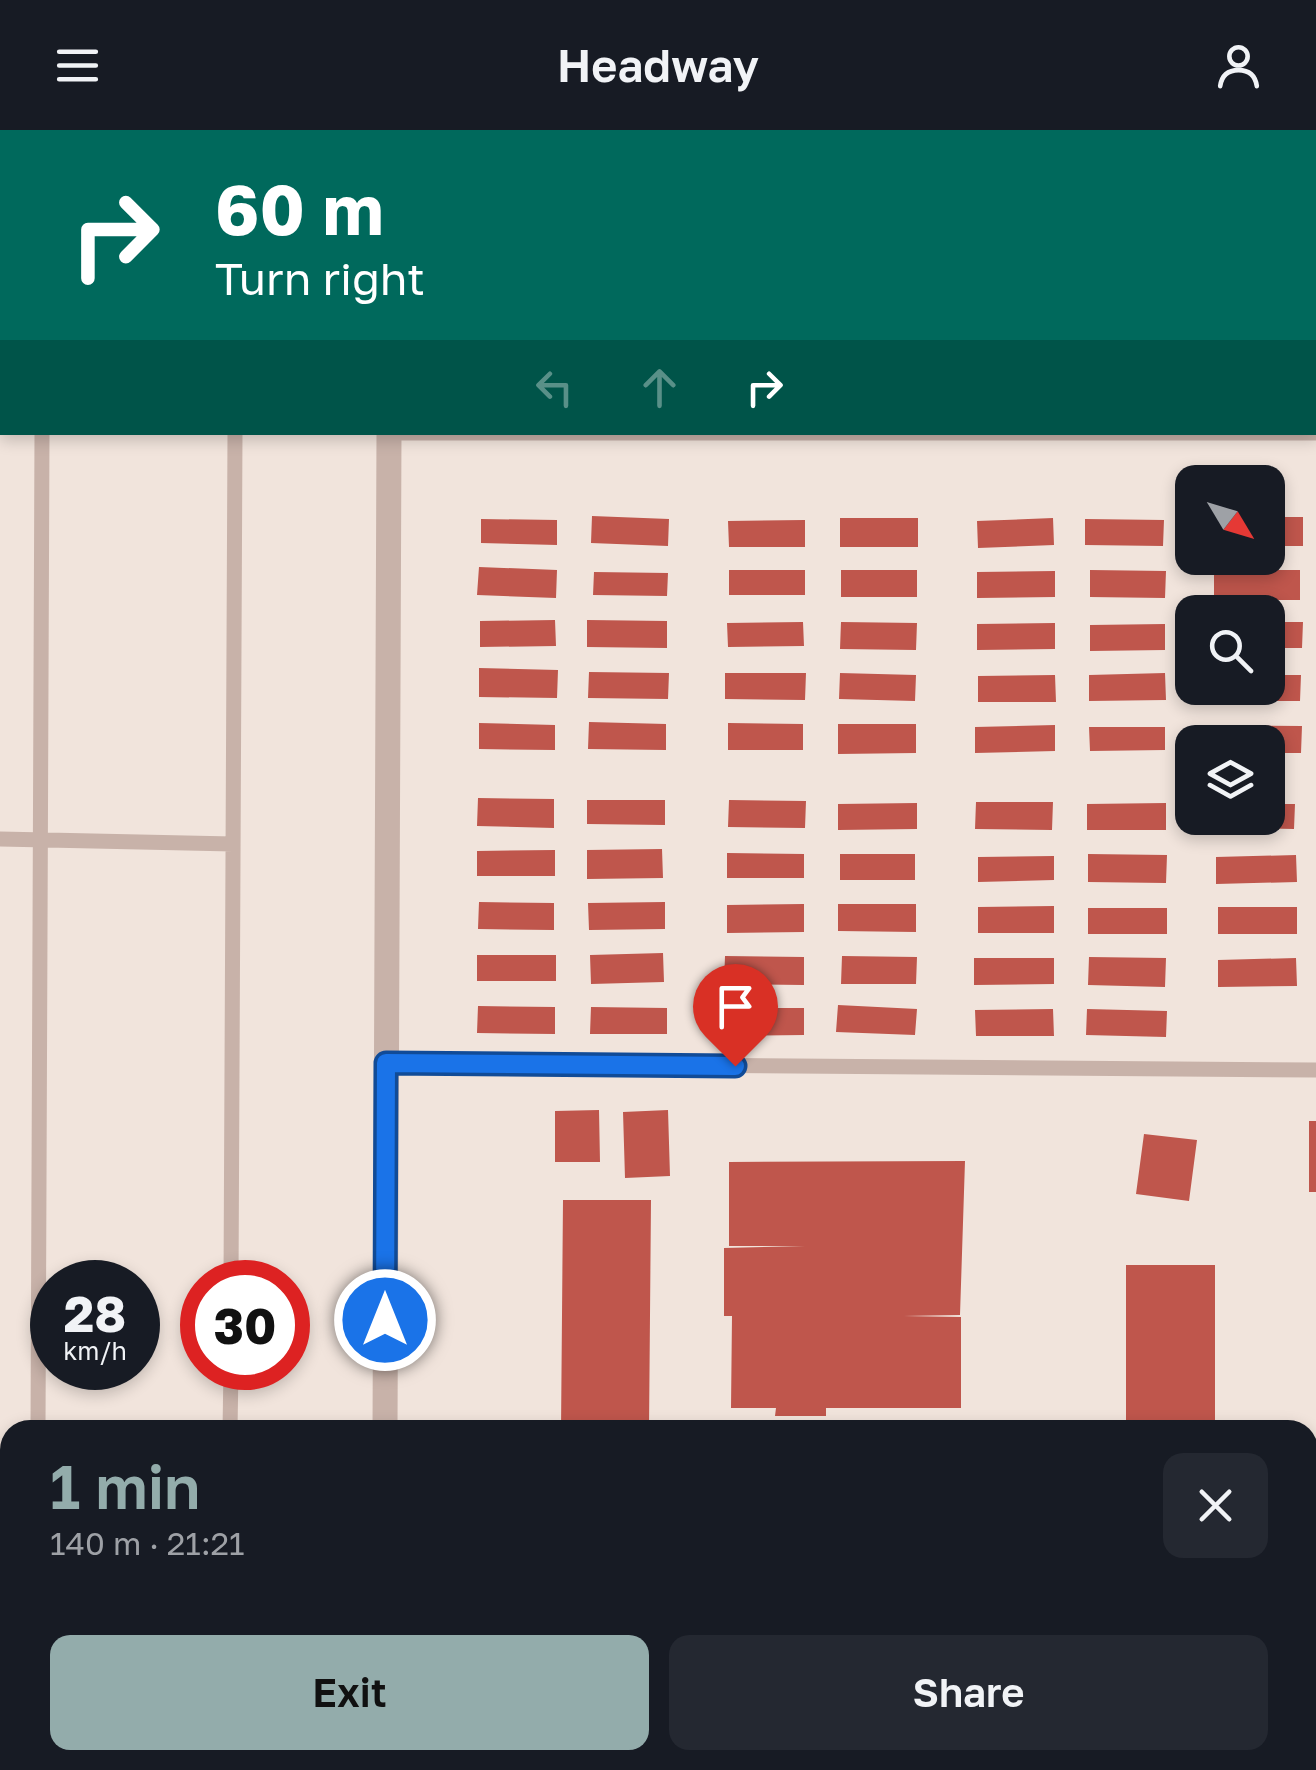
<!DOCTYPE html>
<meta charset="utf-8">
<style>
body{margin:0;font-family:"Golos Text",sans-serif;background:#242831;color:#f1f3f6;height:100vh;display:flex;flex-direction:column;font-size:38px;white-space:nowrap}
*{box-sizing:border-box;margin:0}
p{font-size:32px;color:#9ea1a6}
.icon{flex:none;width:55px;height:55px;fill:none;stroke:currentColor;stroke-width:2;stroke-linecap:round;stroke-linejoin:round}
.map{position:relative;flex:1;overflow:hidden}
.side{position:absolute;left:0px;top:1290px;width:1318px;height:350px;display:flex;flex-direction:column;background:#171b24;border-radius:30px 30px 0 0;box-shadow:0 5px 15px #0003}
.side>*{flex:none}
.guide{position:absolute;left:0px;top:0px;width:1318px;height:305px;box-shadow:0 5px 15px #0003;background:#00695c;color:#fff;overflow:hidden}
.needle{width:65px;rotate:128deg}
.fabs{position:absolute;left:1175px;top:335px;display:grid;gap:20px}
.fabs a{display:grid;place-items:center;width:110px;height:110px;border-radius:20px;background:#171b24;box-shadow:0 5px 15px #0003;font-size:50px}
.speed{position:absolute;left:30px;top:1130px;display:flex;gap:20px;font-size:50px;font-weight:700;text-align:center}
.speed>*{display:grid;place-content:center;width:130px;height:130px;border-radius:50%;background:#171b24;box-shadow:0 5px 15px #0003;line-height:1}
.speed small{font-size:25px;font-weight:400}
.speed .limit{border:15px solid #d22;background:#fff;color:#111}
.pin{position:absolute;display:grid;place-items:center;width:85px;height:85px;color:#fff;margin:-102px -42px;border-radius:50% 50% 50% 0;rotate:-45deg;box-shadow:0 0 10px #0007}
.pin .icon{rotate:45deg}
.me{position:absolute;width:110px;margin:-55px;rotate:0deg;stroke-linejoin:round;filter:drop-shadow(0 0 8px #0008)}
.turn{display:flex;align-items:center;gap:35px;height:210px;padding:0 50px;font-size:45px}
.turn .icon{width:130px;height:130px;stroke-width:2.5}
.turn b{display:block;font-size:70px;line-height:85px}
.lanes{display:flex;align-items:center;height:95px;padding:0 50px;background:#0003;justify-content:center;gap:50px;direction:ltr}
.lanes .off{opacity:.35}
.round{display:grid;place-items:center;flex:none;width:105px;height:105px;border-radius:20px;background:#242831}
.summary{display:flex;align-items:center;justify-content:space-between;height:170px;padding:0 50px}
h1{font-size:60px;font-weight:600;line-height:75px;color:#93acab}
.primary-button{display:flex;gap:20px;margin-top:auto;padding:20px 50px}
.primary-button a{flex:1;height:115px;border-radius:20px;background:#93acab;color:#111;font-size:40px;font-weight:600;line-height:115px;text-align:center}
.primary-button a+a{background:#242831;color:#f1f3f6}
header{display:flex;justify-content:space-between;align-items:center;height:130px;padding:0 50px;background:#171b24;font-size:45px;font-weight:600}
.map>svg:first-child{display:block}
</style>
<header><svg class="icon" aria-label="menu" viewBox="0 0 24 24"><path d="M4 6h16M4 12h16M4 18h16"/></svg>Headway<svg class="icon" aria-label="person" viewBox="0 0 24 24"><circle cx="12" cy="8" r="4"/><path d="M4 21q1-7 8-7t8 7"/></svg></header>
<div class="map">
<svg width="1316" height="1640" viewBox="0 0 1316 1640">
<rect width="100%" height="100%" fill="#f1e4dc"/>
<path fill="#bf564c" d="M592 386 669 389 668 416 591 413Z
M1268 387H1303V416H1268Z
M840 388H918V417H840Z
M1053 388 1054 415 978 418 977 391Z
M481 389 557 390V415L481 413Z
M1085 389 1164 390 1163 416 1085 415Z
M805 390V417H729L728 391Z
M479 437 557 440 556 468 477 465Z
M729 440H805V465H729Z
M841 440H917V467H841Z
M1090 440 1166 441 1165 468 1090 467Z
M1214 440H1300V470H1214Z
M1055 441V467L977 468V442Z
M594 442 668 443 667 466 593 465Z
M555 490 556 516 480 517V491Z
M587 490 667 491V518L587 517Z
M803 492 804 516 728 517 727 493Z
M841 492 917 493 916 520 840 519Z
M1268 492H1303L1302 518H1268Z
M1055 493V519L977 520V494Z
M1165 494V520L1090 521V495Z
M479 538 558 540 557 568 479 567Z
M589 542 669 543 668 569 588 568Z
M725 543H806L805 570 725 569Z
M840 543 916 545 915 571 839 569Z
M1165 543 1166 570 1089 571V545Z
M1055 545 1056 572H978V546Z
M1268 545H1301L1300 571H1217V558H1268Z
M589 592 666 594V620L588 619Z
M479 593 555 595V620L479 619Z
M728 593 803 594V620H728Z
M838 594H916V623L838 624Z
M1055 595V621L975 623V597Z
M1216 595 1302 596 1301 623H1268V612H1216Z
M1089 597H1165V620L1090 621Z
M478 668 554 669V698L477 696Z
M587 670H665V695L587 694Z
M729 670 806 671 805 698 728 697Z
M976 672H1053L1052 700 975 699Z
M917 673V699L838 700V674Z
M1166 673V700H1087V674Z
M1268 674H1295L1294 699 1216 697 1217 688H1268Z
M662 719 663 748 587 749V720Z
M555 720V746H477V721Z
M727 723 804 724V748H727Z
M840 724H915V750H840Z
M1088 724 1167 725 1166 753 1088 752Z
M1296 725 1297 752 1216 754V727Z
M1054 726V750L978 752V727Z
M479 772 554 773V800L478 799Z
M665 772V799L589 800 588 773Z
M804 774V802L727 803V775Z
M838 774H916V802L838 801Z
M1054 776V803H978V777Z
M1218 777H1297V804H1218Z
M1088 778H1167V804H1088Z
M663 823 664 852 591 854 590 825Z
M477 825H556V851H477Z
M725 826 804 827V855L724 854Z
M842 826 917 827 916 854H841Z
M1089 827 1166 828 1165 857 1088 855Z
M974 828H1054V854L974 855Z
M1296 828 1297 856 1218 857V830Z
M838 875 917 879 915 905 836 902Z
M478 876 555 877V904L477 903Z
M591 877 667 878V904H590Z
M726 878H804V905L725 906Z
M1053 879 1054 906H976L975 880Z
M1087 879 1167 881 1166 907 1086 905Z
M599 980 600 1032H555V981Z
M668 980 670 1046 625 1048 623 982Z
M1309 991H1316V1062H1309Z
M1144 1004 1197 1010 1189 1071 1136 1064Z
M965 1031 960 1185 904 1186 961 1187V1278H826V1286H775L776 1278H731L732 1186H724V1118L805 1116H729V1032Z
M563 1070H651L649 1300H561Z
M1126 1135H1215V1300H1126Z"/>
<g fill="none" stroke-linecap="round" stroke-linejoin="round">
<path stroke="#c8b2a9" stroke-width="15" d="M746 0V2
M43 2V0
M237 2V0
M1082 2V0
M389 303H1316
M0 709 233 714
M386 933 1316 940
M231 1152 235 302
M38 1300 42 302
M230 1300 231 1238
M37 1640V1630
M229 1640V1630"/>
<path stroke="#c8b2a9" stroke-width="25" d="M390 2V0
M385 1300 389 302
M1308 1513 1316 1492
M384 1640V1630
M1277 1640 1279 1630"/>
</g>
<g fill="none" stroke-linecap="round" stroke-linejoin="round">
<g stroke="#114b97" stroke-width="25">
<path id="route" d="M385 1190 386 933 735 936"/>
</g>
<use href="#route" stroke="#1a73e8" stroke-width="18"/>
</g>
</svg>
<div class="fabs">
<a><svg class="needle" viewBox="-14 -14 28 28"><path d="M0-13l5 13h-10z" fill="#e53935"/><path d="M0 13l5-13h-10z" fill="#9ea1a6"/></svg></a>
<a><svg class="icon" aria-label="search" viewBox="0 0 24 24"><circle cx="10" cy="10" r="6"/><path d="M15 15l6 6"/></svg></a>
<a><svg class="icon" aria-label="layers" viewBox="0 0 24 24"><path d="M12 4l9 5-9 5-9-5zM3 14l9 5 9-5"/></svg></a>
</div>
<div class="speed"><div>28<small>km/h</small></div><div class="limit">30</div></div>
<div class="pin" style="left:735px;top:936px;background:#d93025"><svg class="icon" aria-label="arrive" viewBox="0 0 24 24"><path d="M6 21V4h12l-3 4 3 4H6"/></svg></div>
<svg class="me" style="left:385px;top:1190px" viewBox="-20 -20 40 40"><circle r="17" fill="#1a73e8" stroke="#fff" stroke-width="3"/><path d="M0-11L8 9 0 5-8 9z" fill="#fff"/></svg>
<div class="guide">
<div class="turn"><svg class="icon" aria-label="right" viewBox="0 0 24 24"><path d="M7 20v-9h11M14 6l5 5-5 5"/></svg><div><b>60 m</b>Turn right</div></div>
<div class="lanes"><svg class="icon off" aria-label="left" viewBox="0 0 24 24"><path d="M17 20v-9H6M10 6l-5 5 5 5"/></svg><svg class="icon off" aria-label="ahead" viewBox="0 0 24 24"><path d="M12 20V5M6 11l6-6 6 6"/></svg><svg class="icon" aria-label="right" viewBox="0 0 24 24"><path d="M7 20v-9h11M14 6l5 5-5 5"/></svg></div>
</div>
<section class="side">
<div class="summary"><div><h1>1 min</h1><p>140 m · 21:21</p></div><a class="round"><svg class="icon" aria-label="close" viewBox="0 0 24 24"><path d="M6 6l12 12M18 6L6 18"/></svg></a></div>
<div class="primary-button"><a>Exit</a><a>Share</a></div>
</section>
</div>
